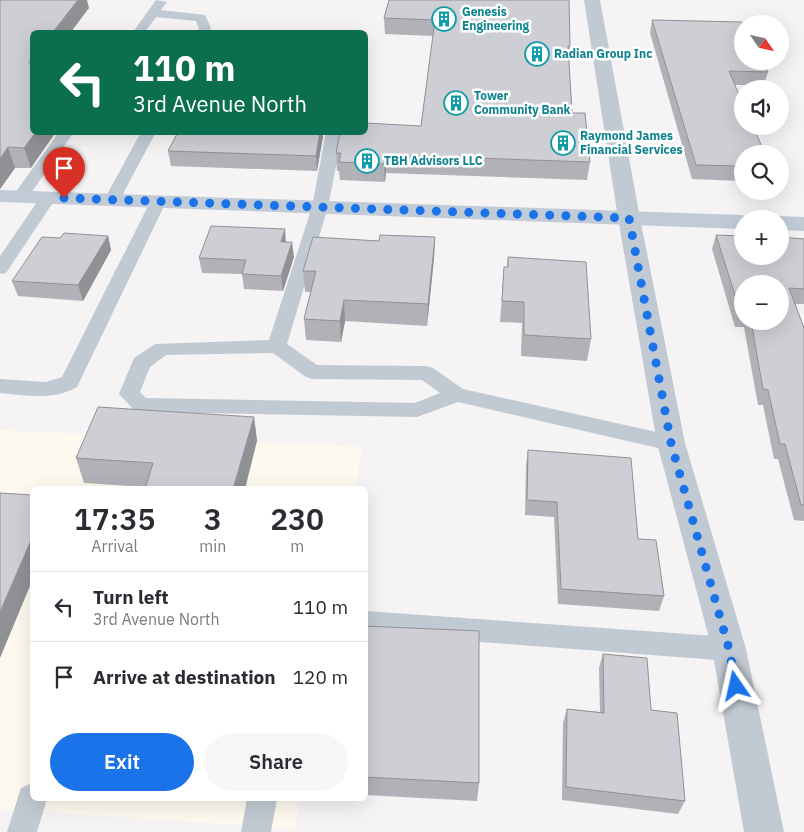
<!DOCTYPE html>
<meta charset="utf-8">
<style>
body{margin:0;font-family:"IBM Plex Sans",sans-serif;background:#f7f7f7;color:#2b2b33;height:100vh;display:flex;flex-direction:column;font-size:19px;white-space:nowrap}
*{box-sizing:border-box;margin:0}
p{font-size:16px;color:#7c7c81}
.icon{flex:none;width:28px;height:28px;fill:none;stroke:currentColor;stroke-width:2;stroke-linecap:round;stroke-linejoin:round}
.map{position:relative;flex:1;overflow:hidden}
.side{position:absolute;left:30px;top:486px;width:338px;height:315px;display:flex;flex-direction:column;background:#fff;border-radius:8px;box-shadow:0 5px 20px #0002}
.side>*{flex:none}
.banner{position:absolute;left:30px;top:30px;width:338px;height:105px;border-radius:8px;box-shadow:0 5px 20px #0002;background:#0b6e4f;color:#fff;overflow:hidden}
.needle{width:32px;rotate:124deg}
.controls{position:absolute;left:734px;top:15px;display:grid;gap:10px}
.controls a{display:grid;place-items:center;width:55px;height:55px;border-radius:50%;background:#fff;box-shadow:0 5px 20px #0002;font-size:25px}
.pin{position:absolute;display:grid;place-items:center;width:42px;height:42px;color:#fff;margin:-51px -21px;border-radius:50% 50% 50% 0;rotate:-45deg;box-shadow:0 0 5px #0007}
.pin .icon{rotate:45deg}
.me{position:absolute;width:55px;margin:-28px;rotate:349deg;stroke-linejoin:round;filter:drop-shadow(0 0 4px #0008)}
.turn{display:flex;align-items:center;gap:18px;height:105px;padding:0 20px;font-size:22px}
.turn .icon{width:65px;height:65px;stroke-width:2.5}
.turn b{display:block;font-size:35px;line-height:42px}
.eta{display:flex;justify-content:space-evenly;align-items:center;height:85px;text-align:center}
.eta b{font-size:30px;font-weight:600;line-height:35px}
.action{display:flex;gap:10px;margin-top:auto;padding:10px 20px}
.action a{flex:1;height:58px;border-radius:30px;background:#1a73e8;color:#fff;font-size:20px;font-weight:600;line-height:58px;text-align:center}
.action a+a{background:#f7f7f7;color:#2b2b33}
ul{padding:0;list-style:none}
li{display:flex;align-items:center;gap:15px;height:70px;padding:0 20px;border-top:1px solid #e1e1e2}
li div{flex:1}
li b{display:block;font-size:19px}
li em{font-style:normal}
.map>svg:first-child{display:block}
</style>
<div class="map">
<svg width="804" height="832" viewBox="0 0 804 832">
<rect width="100%" height="100%" fill="#f5f3f3"/>
<path fill="#fdf9ef" d="M0 430 362 447 355 489H32V799H300L295 829 0 809Z"/>
<g fill="none" stroke-linecap="round" stroke-linejoin="round">
<path fill="#c1cad2" fill-rule="evenodd" d="M156 0 167 2 161 10 205 15 211 28 209 32H197L199 28 196 21 156 17 145 32H133Z
M59 132H74L26 200H14L12 197Z
M141 132H156L118 203H106L104 200Z
M326 132H341L342 136 328 207 287 344 317 365 426 366 433 368 463 389 679 437 682 443 679 449 671 451 458 402 417 417 141 412 134 410 119 394 134 358 155 344 269 340 312 207ZM273 353 306 377 313 379 422 380 440 393 415 403 146 398 140 392 150 367 166 355Z
M48 193 56 198 6 273 0 274V256L42 195Z
M158 197 164 199 166 202 77 387C53 401 26 395 0 393V379L46 382 62 377 150 202 152 199Z
M365 611 729 637 738 641 742 649 738 657 729 661 365 633Z
M32 783V799H47L37 832H7L21 788Z
M247 799H277L271 832H241Z"/>
<path fill="#c1cad2" fill-rule="evenodd" d="M584 0H600L640 218 685 443 746 649 784 832H744L712 649 657 443 618 218Z"/>
<path fill="#c1cbd6" fill-rule="evenodd" d="M0 190 742 215 751 219H742V229L0 202Z
M780 216 804 217V231L780 230V219H772Z"/>
</g>
<path fill="#b0b2b7" fill-rule="evenodd" d="M0 0 89 8 32 32 31 168H15L0 189Z
M389 0 570 46 569 59 572 113 590 162 587 180 386 173 385 182 340 180 339 171H337L336 153 421 126 433 36 385 34 384 18Z
M652 20 768 72 764 85H735L742 154V181L692 179 650 33Z
M178 132H323V136L317 171 171 166 168 151Z
M716 235 804 239V304H795L804 328V521L794 520 778 459H774L763 405H758L744 327H735L712 249ZM742 284 780 321H742Z
M108 236 111 250 83 301 18 296 12 281 60 238Z
M435 237 434 258 427 326 345 321 341 342 306 340 304 319 311 292H305L303 271 379 241Z
M286 242 294 257 283 291 244 289 242 274 202 273 199 258Z
M508 257 591 339 587 361 521 356 522 323 500 322 504 267H507Z
M254 417 257 441 145 487 84 483 76 458Z
M528 450 638 539 664 596 659 611 558 604 554 517 525 515 526 465Z
M365 626 479 783 477 801 365 795Z
M603 654 651 710 685 801 678 814 562 800 563 723 567 709 600 712 599 668Z"/>
<path fill="#909195" d="M78 0H87L89 8 71 32H53Z
M36 132H56L31 168 24 148Z
M320 132H323V136L317 171 316 156Z
M8 147 15 168 0 189V159Z
M386 155V173L385 182 384 164Z
M285 229 286 244 281 242Z
M108 236 111 250 83 301 78 285Z
M435 237 434 258 427 326 428 304Z
M292 242 294 257 283 291 281 276Z
M344 300 345 321 341 342 340 321Z
M254 417 257 441 245 489H233Z
M32 538V581L0 658V612Z"/>
<path fill="#cdcfd5" stroke="#909195" d="M0 0H78L53 32H32V59L29 63H32V132H36L24 148 8 147 0 159Z
M389 0H569L570 46H568L572 113H585L590 162 386 155 384 164 339 162 341 153H336L340 132H365V123L421 126 435 20 384 18Z
M652 20 742 22 743 24H742V61H762L768 72 729 71 742 102V126H753L765 154H742V166L696 165Z
M178 132H320L316 156 168 151Z
M211 226 285 229 281 242H292L281 276 242 274 246 260 199 258Z
M64 233 108 236 78 285 12 281 42 237 60 238Z
M380 235 435 237 428 304 344 300 340 321 304 319 316 271H303L313 237 379 241Z
M716 235 742 236V256H780V237L804 239V289L789 288 804 328V505H801L785 444H780L768 390 763 389 751 321H780V284H742V312L740 311Z
M508 257 586 262 591 339 524 335V302L502 301 504 267H508Z
M98 407 254 417 233 489H145L153 463 76 458Z
M528 450 631 458 638 539 656 540 664 596 561 589 557 502 527 500Z
M0 493 32 495V538L0 612Z
M365 626 479 631V783L365 777Z
M603 654 647 658 651 710 677 713 685 801 566 787 567 709 604 713Z"/>
<g fill="none" stroke-linecap="round" stroke-linejoin="round">
<path stroke="#1a73e8" stroke-width="9" stroke-dasharray="0 16.2" d="M64 198 629 218 671 443 729 649 736 686"/>
</g>
<defs>
<g id="building-ring" transform="scale(1.25)"><circle r="9.5" fill="#fff" stroke="#0f9aa8" stroke-width="1.5"/><path d="M-4-6H4V6H1V3H-1V6H-4ZM-2.5-4.3h1.7v1.8h-1.7ZM.8-4.3h1.7v1.8H.8ZM-2.5-1h1.7V.8h-1.7ZM.8-1h1.7V.8H.8Z" fill="#0f9aa8"/></g>
</defs>
<g fill-rule="evenodd">
<use href="#building-ring" x="444" y="19"/>
<use href="#building-ring" x="537" y="54"/>
<use href="#building-ring" x="456" y="103"/>
<use href="#building-ring" x="563" y="143"/>
<use href="#building-ring" x="367" y="161"/>
</g>
<g text-anchor="middle" stroke-width="5" stroke-linejoin="round" paint-order="stroke">
<g font-size="12" font-weight="bold" fill="#0d838f" stroke="#fff" text-anchor="start">
<text x="462" y="16">Genesis<tspan x="462" dy="14">Engineering</tspan></text>
<text x="554" y="58">Radian Group Inc</text>
<text x="474" y="100">Tower<tspan x="474" dy="14">Community Bank</tspan></text>
<text x="580" y="140">Raymond James<tspan x="580" dy="14">Financial Services</tspan></text>
<text x="384" y="165">TBH Advisors LLC</text>
</g>
</g>
</svg>
<div class="controls">
<a><svg class="needle" viewBox="-14 -14 28 28"><path d="M0-13l5 13h-10z" fill="#e53935"/><path d="M0 13l5-13h-10z" fill="#7c7c81"/></svg></a>
<a><svg class="icon" aria-label="sound" viewBox="0 0 24 24"><path d="M4 9h4l5-4v14l-5-4H4zM17 9q2 3 0 6"/></svg></a>
<a><svg class="icon" aria-label="search" viewBox="0 0 24 24"><circle cx="10" cy="10" r="6"/><path d="M15 15l6 6"/></svg></a>
<a>+</a>
<a>−</a>
</div>
<div class="pin" style="left:64px;top:198px;background:#d93025"><svg class="icon" aria-label="arrive" viewBox="0 0 24 24"><path d="M6 21V4h12l-3 4 3 4H6"/></svg></div>
<svg class="me" style="left:736px;top:686px" viewBox="-20 -20 40 40"><path d="M0-17L14 15 0 8-14 15z" fill="#1a73e8" stroke="#fff" stroke-width="4"/></svg>
<div class="banner">
<div class="turn"><svg class="icon" aria-label="left" viewBox="0 0 24 24"><path d="M17 20v-9H6M10 6l-5 5 5 5"/></svg><div><b>110 m</b>3rd Avenue North</div></div>
</div>
<section class="side">
<div class="eta">
<div><b>17:35</b><p>Arrival</p></div>
<div><b>3</b><p>min</p></div>
<div><b>230</b><p>m</p></div>
</div>
<ul>
<li><svg class="icon" aria-label="left" viewBox="0 0 24 24"><path d="M17 20v-9H6M10 6l-5 5 5 5"/></svg><div><b>Turn left</b><p>3rd Avenue North</p></div><em>110 m</em></li>
<li><svg class="icon" aria-label="arrive" viewBox="0 0 24 24"><path d="M6 21V4h12l-3 4 3 4H6"/></svg><div><b>Arrive at destination</b></div><em>120 m</em></li>
</ul>
<div class="action"><a>Exit</a><a>Share</a></div>
</section>
</div>
